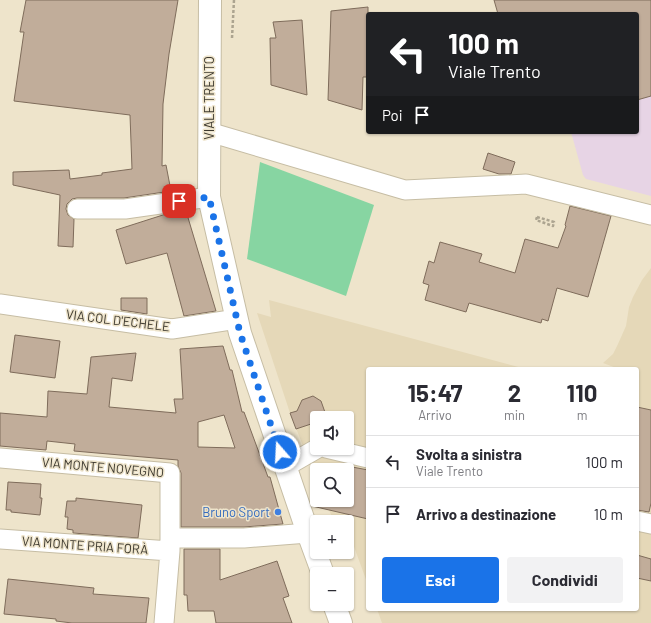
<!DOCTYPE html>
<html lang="it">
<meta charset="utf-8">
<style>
body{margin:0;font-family:Barlow,sans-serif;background:#f2f2f3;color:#2b2b33;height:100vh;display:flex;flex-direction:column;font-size:15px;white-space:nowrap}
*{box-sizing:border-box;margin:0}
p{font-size:13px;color:#7c7c81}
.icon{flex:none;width:22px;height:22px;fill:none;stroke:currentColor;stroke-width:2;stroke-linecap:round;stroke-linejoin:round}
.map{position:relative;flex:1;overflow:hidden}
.sheet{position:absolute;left:366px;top:367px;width:273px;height:244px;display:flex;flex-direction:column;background:#fff;border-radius:4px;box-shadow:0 1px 3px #0004}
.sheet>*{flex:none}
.banner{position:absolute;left:366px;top:12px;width:273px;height:122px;border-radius:4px;box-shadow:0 1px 3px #0004;background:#202124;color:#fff;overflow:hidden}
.tools{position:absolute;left:310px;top:411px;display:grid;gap:8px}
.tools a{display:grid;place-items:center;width:44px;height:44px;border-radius:4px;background:#fff;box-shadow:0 1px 3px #0004;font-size:20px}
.pin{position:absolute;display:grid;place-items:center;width:34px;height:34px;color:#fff;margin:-17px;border-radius:8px;box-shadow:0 2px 6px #0006}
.me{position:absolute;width:44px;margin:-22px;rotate:341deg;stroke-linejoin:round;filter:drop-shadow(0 0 3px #0008)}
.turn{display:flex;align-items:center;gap:14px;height:84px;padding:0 16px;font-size:18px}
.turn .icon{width:52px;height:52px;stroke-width:2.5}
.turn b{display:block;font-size:28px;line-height:34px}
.then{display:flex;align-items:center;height:38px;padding:0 16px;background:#0003;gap:8px;font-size:15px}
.eta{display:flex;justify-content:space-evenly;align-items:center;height:68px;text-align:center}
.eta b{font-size:24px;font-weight:700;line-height:28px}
.primary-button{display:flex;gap:8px;margin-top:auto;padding:8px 16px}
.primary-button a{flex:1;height:46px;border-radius:4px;background:#1a73e8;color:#fff;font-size:16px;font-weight:700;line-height:46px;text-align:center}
.primary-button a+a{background:#f2f2f3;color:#2b2b33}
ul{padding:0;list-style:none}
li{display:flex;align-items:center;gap:12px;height:52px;padding:0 16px;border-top:1px solid #e1e1e2}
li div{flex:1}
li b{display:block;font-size:15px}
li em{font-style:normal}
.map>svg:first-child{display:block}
</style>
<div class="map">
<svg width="651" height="623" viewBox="0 0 651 623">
<rect width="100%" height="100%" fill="#eee4cb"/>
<path fill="#e7d4e5" d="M651 0V196L586 179 583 175 571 132H637V14Z"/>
<path fill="#e5d8b8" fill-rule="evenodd" d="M651 268V623H382L377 609H637V369H619L603 363 613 354 618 344 626 326 629 307 633 297 642 280Z
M269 300 526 369H368V585L353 544 347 541V522H334L325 500H347V470H317V481L290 413 257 313 271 317ZM317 418H347V448H317Z"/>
<path fill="#87d5a2" d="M260 162 374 205 346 296 247 259Z"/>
<path fill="#c1ad9a" stroke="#7f6c5b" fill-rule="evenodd" d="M26 0H178L169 54 163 104 162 166 166 165 171 191 124 198H77L72 199 67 204 66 209 68 215 74 219 73 247 58 246 60 195 13 185V172L69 170 70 179 102 175V173L132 169 130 115 14 101 24 32H20Z
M494 0H651V96L637 100V14H498Z
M368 7V77H363L362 110 328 100 331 11Z
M302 20 307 95 271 85 270 38H276L273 22Z
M488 153 515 162 511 174H499L483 169Z
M570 206 611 216 588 297 557 288 548 321 542 319 541 323 469 303 466 312 425 300 429 285 423 283 429 261 434 263 440 242 482 254 479 262 515 273 525 239 558 248 566 226 565 225Z
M186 211 216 311 184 316 167 253 126 264 116 230 166 214Z
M121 298H147V314L121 310Z
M15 335 60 341 55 378 10 372Z
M223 346 230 370H232L242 412H244L268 477H270L283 524 244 527H181V473L178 466V460L74 451 75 444 47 441 46 450 0 446V413L47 417 48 391 87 394 91 357 136 353 132 381 112 378 109 407 176 413 174 399H183L180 349ZM224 415 235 448 198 447V422Z
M313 396 321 401 327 418H317V422L296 429 290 413 297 411 302 400Z
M637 407 651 410V503L649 512 637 510Z
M347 466 368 470V519L312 506V500H347Z
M8 482 41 484 40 498H42L40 515 11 512V510H6Z
M76 498 142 505 138 538 73 533V530L67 529 68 517H65L67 501H76Z
M184 549H220V580L277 561 289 596 283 598 292 623H216L214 611H188L187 595H184Z
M637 555 651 559V581L637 578Z
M8 579 94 588 93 594 149 598 146 623H72L56 621V619L4 614Z"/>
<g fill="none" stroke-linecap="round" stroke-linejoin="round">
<g stroke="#c6bda4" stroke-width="21">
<path id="minor" d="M209 132 405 190 526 184 651 215
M77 209H125L209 197
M0 304 172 329 237 319
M326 448 368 458
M0 458 170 473V551L164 623
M285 467 318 448
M637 521 651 524
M170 538H244L308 533
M0 539 170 551"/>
</g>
<g stroke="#c6bda4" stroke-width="24">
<path id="secondary" d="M210 0 209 197 240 333 308 533 323 574
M334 604 341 623"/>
</g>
<path stroke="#aca490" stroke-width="2.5" stroke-dasharray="3 2" stroke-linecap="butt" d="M232 38 234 0
M537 217 554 222 553 226 536 220Z"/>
<use href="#minor" stroke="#fff" stroke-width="19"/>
<use href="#secondary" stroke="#fff" stroke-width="22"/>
</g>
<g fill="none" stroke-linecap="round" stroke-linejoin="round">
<path stroke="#1a73e8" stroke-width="7" stroke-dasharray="0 12.6" d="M179 201 209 197 240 333 280 452"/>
</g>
<circle fill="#3f7fe0" stroke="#eee4cb" stroke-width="1.5" cx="278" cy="512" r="4"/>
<g text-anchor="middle" stroke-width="3" stroke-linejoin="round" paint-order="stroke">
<g font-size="13" fill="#3d392f" stroke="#eee4cb">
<text transform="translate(209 98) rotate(-90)" y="5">VIALE TRENTO</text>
<text transform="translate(118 320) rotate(7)" y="5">VIA COL D'ECHELE</text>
<text transform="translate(103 467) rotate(5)" y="5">VIA MONTE NOVEGNO</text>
<text transform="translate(85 545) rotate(4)" y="5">VIA MONTE PRIA FORÀ</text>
</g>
<g font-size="13" fill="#366cbe" stroke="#eee4cb" text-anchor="end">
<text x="270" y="517">Bruno Sport</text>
</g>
</g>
</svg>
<div class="tools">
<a><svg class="icon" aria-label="sound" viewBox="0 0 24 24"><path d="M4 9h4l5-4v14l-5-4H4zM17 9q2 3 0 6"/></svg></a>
<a><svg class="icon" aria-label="search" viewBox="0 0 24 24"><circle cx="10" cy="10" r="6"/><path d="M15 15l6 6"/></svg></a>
<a>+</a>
<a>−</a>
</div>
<div class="pin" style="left:179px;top:201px;background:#d93025"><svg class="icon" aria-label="arrive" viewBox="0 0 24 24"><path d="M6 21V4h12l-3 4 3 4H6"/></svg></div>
<svg class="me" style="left:280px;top:452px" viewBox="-20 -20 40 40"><circle r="17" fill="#1a73e8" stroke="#fff" stroke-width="3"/><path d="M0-11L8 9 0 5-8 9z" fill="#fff"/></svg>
<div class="banner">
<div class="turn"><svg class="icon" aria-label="left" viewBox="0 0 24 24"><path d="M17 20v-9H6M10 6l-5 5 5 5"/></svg><div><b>100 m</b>Viale Trento</div></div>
<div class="then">Poi<svg class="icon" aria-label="arrive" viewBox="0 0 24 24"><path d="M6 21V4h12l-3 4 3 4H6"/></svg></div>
</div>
<section class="sheet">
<div class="eta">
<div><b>15:47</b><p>Arrivo</p></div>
<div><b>2</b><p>min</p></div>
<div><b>110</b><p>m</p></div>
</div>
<ul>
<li><svg class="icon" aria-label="left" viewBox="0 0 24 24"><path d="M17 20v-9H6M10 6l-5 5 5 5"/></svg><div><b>Svolta a sinistra</b><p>Viale Trento</p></div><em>100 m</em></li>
<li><svg class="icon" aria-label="arrive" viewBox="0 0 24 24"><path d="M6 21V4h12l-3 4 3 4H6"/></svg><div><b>Arrivo a destinazione</b></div><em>10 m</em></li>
</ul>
<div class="primary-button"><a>Esci</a><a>Condividi</a></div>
</section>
</div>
